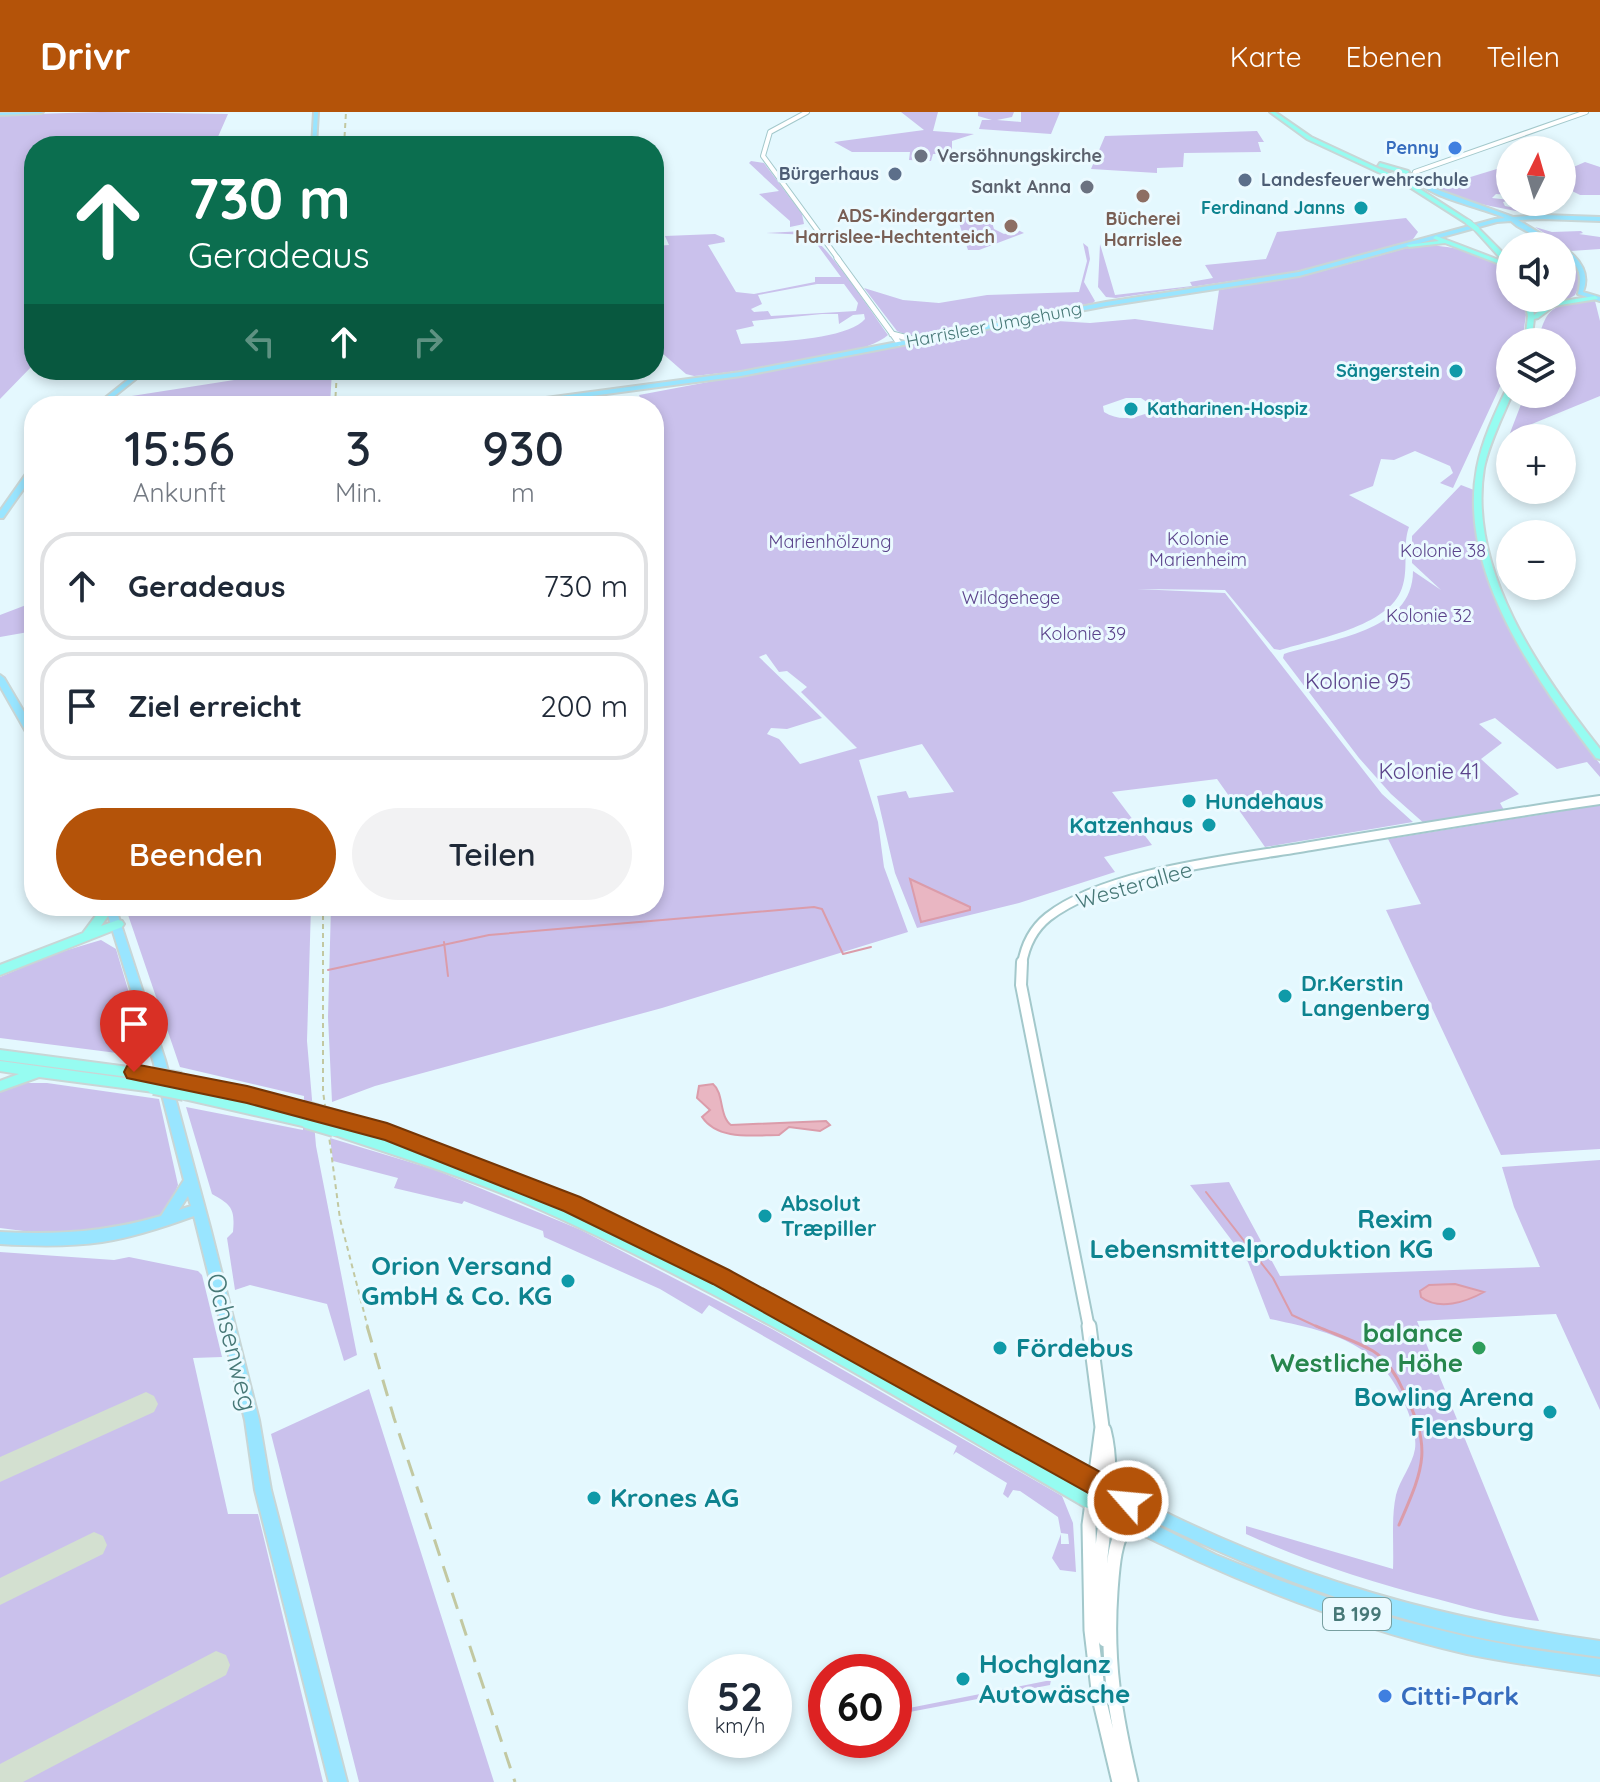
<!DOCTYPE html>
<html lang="de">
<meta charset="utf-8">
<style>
body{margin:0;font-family:Quicksand,sans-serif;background:#f2f2f3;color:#1f2937;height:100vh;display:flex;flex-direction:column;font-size:30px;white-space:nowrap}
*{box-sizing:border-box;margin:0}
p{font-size:26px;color:#747a83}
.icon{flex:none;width:44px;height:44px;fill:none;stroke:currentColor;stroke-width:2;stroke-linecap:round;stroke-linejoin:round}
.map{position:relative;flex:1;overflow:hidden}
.panel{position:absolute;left:24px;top:284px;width:640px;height:520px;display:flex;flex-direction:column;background:#fff;border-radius:32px;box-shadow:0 4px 12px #0003}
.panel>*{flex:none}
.guide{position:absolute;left:24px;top:24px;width:640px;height:244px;border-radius:32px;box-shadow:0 4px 12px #0003;background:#0b6e4f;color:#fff;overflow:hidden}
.needle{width:52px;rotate:5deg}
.controls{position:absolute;left:1496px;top:24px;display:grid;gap:16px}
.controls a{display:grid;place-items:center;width:80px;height:80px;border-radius:50%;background:#fff;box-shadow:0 4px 12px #0003;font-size:40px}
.speed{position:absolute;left:688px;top:1542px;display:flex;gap:16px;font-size:40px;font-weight:700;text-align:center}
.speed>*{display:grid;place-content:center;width:104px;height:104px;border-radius:50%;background:#fff;box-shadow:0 4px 12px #0003;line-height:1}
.speed small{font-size:20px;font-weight:400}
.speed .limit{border:12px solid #d22;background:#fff;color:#111}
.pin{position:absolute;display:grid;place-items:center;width:68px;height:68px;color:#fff;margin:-82px -34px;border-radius:50% 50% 50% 0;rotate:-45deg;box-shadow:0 0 8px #0007}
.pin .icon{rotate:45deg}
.me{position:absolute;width:88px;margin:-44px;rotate:297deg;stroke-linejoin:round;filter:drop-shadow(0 0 6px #0008)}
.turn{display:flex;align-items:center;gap:28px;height:168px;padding:0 32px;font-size:36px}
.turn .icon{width:104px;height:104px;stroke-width:2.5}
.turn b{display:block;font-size:56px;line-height:68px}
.lanes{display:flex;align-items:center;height:76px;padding:0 32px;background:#0003;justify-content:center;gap:40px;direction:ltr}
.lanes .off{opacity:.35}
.eta{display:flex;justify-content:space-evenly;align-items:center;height:136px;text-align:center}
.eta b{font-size:48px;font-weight:600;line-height:56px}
.button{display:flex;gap:16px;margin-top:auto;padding:16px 32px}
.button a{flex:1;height:92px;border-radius:48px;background:#b45309;color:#fff;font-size:32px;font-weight:600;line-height:92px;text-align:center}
.button a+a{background:#f2f2f3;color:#1f2937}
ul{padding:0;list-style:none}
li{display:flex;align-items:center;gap:24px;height:108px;margin:0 16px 12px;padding:0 16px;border:4px solid #e0e1e3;border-radius:32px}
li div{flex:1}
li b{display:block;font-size:30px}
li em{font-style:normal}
header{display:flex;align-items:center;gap:48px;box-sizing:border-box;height:112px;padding:0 40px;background:#b45309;color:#fff}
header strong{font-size:38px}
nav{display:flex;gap:44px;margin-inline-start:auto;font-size:28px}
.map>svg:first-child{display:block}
</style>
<header>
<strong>Drivr</strong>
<nav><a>Karte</a><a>Ebenen</a><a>Teilen</a></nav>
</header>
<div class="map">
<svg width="1600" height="1670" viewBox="0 0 1600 1670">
<rect width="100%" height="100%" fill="#e4f8fe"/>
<path fill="#cac1ec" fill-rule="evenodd" d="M101 0 228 2 217 27 224 34H34V54L28 61 34 64V252L0 287V3Z
M901 0H938L933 19 974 22 952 29V42H933L931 49 909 48 910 40H852L834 30 924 18Z
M978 0H1014L1012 5 997 8 1021 10V0H1060L1051 22 979 17 982 8H992L978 4Z
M1257 19 1264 30H1258L1261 40 1184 41 1183 55 1157 56V61L1091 57 1105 24Z
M751 49 764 51 802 102 804 112 790 115V109L759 82 779 79 749 51Z
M1585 50 1600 55V83H1580L1562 74V60Z
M1510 53V83L1496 82 1492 86 1510 88 1503 90 1505 94 1537 100 1533 103C1505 95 1435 89 1419 64L1454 70Z
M957 105 991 107 994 117 1004 122 1018 118 1024 121 979 138H968Z
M1406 106 1418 120 1411 130 1293 160 1116 186 1106 185 1098 175 1100 132 1115 183 1192 174 1190 170 1213 166 1205 153 1266 147 1277 120Z
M1535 115 1552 120 1581 119 1583 121 1579 122 1600 125V137L1571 139Z
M804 119C823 126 873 202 888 223 860 248 734 259 694 264L686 262 654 234V171L664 169 654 151V134L669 133 665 124 715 122 724 126 725 130 708 133 736 180 754 182 815 170V165H841L810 123 766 121ZM817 172H844L858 191 856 199 771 204 768 199 754 200 751 197 762 192 758 183ZM822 202H838L839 212 853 203 864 202 865 207C848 228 769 230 741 232L736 218 754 214 752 209Z
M1083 131 1088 135 1090 147 1084 170 1095 189 1093 191 910 224 897 219 864 176 903 188 939 191 987 183 1079 180 1087 149Z
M1418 133C1437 132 1501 140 1509 160 1512 167 1510 178 1510 186H1522L1526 203 1522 230H1510V253L1453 376 1440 371 1453 361 1450 354 1415 339 1394 348 1381 347 1373 374 1349 383 1409 415C1402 434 1409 456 1402 476 1389 515 1315 527 1280 538L1274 537 1225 478 1137 477 1225 481 1382 682 1413 710 1265 735 1217 667 1112 680 1152 733 1104 745 1115 760 1019 791 917 816 895 761 877 684 906 679 909 686 954 680 922 632 859 648 878 710 884 755 908 820 662 896 375 974 332 990 328 905 331 794H654V294H598L643 292 639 283 1040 208 1090 211 1135 207 1213 218 1219 178 1319 160ZM1126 286H1141L1157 297C1140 305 1121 311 1104 300L1103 294ZM766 542 779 560 787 559 807 575 801 580 857 636 800 652 779 627 767 622 771 616 787 617 822 606 759 545Z
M1562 139C1580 151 1585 164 1575 183L1567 188 1544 186H1562Z
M1595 189 1600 209V284L1510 321 1525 282H1562V230H1538C1547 190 1557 193 1595 189Z
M244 258H332L330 294H110L119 286 234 268Z
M1461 373 1474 378C1475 482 1538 573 1600 652V665L1587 650 1557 657 1495 606 1479 612 1502 631 1481 647 1519 682 1500 691 1504 698 1426 713 1391 682 1359 646 1283 546 1284 542C1330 527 1413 520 1413 459L1441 478 1412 451V424Z
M34 490V519L0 525V503Z
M1600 693V1037L1501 1043 1386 798 1421 792 1388 727Z
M125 794H311L307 929 316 1034 357 1243 344 1249 327 1192 250 1173 235 1178 227 1126 233 1120C235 1097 232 1093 212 1082L186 995 303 1018 304 984 180 955Z
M101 828 116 837 148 945 0 926V865L54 842Z
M21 971H47L159 987 178 1073 167 1099 145 1111 55 1123 0 1116V980Z
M330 1026 436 1058 581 1118 772 1217 1062 1384 1073 1411 1076 1460 1060 1458 1052 1446 1061 1422V1432H1069L1068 1422 1061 1421 1058 1405 1020 1379 1013 1378 1008 1386 1003 1382 1007 1371 956 1340 953 1343 957 1334 709 1193 702 1202 660 1177 544 1125 543 1119 464 1089 462 1092 394 1076 398 1066 333 1049Z
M1600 1048V1298L1556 1202 1417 1209 1539 1509C1504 1506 1471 1496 1437 1487 1371 1470 1308 1450 1246 1422V1414L1393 1457C1394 1434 1391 1406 1396 1383 1400 1367 1412 1354 1415 1337 1417 1322 1410 1304 1404 1290 1379 1230 1328 1219 1270 1207L1248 1150 1190 1073 1229 1070 1280 1164 1540 1155 1514 1095 1502 1055Z
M0 1140 114 1148 129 1145 198 1159 202 1163 222 1245 193 1246 228 1402H258L323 1670H0Z
M369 1277 494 1670H359L271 1322Z
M1051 1568 1050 1573 894 1603V1599Z"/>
<path fill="#e9b6c2" stroke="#db9caa" stroke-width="2" d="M910 767 970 795V798L921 810Z
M713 972C724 981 719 1004 731 1013L826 1009 830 1013 820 1019 789 1015 779 1023C754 1023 718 1029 702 1005L710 998 697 986 699 974Z
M1455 1172 1484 1180C1466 1190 1439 1199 1421 1185L1420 1179 1429 1173Z"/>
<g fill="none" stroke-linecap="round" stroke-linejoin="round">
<path stroke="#db9caa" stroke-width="2" d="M444 830 448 864
M328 858 489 823 814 795 822 797 843 842 871 835
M1206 1080 1273 1166 1292 1203 1320 1216"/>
<path stroke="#db9caa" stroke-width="3" d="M1316 1214C1334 1222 1356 1229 1373 1239 1386 1247 1397 1264 1403 1278 1433 1337 1424 1355 1399 1413"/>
<path fill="#d3e0d0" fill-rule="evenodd" d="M146 1280 154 1284 158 1292 154 1300 0 1370V1345Z
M94 1420 103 1424 107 1433 103 1442 0 1493V1466Z
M216 1539 226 1543 230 1553 226 1563 23 1670H0V1652Z"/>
<g stroke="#a3c8cb" stroke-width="6">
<path id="minor-far4" d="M807 0 770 20 763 44 839 148
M1415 60 1586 0"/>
</g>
<g stroke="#a3c8cb" stroke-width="7">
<path id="minor-far3" d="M837 146 899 231
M892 222 912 227 943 222"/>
</g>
<g stroke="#a3c8cb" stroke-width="12">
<path id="minor-far2" d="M1022 852C1025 834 1033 817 1048 805 1107 759 1237 747 1311 734 1407 718 1503 702 1600 688"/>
</g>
<g stroke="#a3c8cb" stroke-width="14">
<path id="minor-far1" d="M1022 850 1021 873 1089 1216"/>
</g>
<g stroke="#a3c8cb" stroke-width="17">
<path id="minor" d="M1089 1214 1102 1315 1089 1413 1091 1518 1099 1586 1119 1670
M1104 1318C1121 1384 1086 1454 1105 1528
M1127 1408C1114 1432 1113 1452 1111 1479 1106 1550 1115 1602 1131 1670"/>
</g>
<g stroke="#c8d6d6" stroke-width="4">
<path id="major" d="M43 0 41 1 0 3V1Z
M314 0H318L316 34H312Z
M1410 62H1414L1422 70 1435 77 1513 105 1543 103 1600 105V109L1543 107 1518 108 1561 134H1554L1517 114 1511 109 1497 110 1299 164 1106 194 741 264 516 294H498L501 292 741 260 1106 190 1299 160 1495 107 1505 106C1479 94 1425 86 1410 62Z
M1562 134C1578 145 1591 160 1583 180L1600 185V189L1578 182C1583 161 1579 154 1562 139Z
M140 258H147L102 294H95Z
M31 355H34V362L3 406H0V399Z
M0 563 4 566 34 617V628L29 625 0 574Z
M105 794H115L165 948 210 1115 259 1308 271 1378 347 1670H329L255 1378 245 1308 194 1104C164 1115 133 1125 102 1130 68 1135 34 1134 0 1132V1120C56 1123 107 1120 161 1104L184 1068 153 948ZM188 1084 191 1094 179 1098Z
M1095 1364C1115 1373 1135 1385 1155 1395 1176 1406 1198 1416 1221 1426 1345 1480 1466 1510 1600 1529V1545C1556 1539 1512 1533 1468 1523 1335 1493 1210 1440 1090 1377L1087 1372 1090 1367Z
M1091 1381 1216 1443 1273 1466 1337 1489 1402 1509 1468 1525 1534 1538 1600 1547V1563C1555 1557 1511 1551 1467 1542 1333 1511 1207 1458 1086 1394L1083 1389 1086 1384Z"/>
</g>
<g stroke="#c8d6d6" stroke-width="4">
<path id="highway" d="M1270 0H1275L1311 25 1412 72 1471 110 1466 111 1408 74 1307 27Z
M1380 51 1408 59 1409 60 1406 62 1378 54Z
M1477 115 1510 148V156L1445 131 1409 135 1406 133 1439 129 1433 126 1436 124 1504 150 1475 118Z
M1595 184 1598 186 1597 187 1554 194 1538 206 1534 207 1531 230H1525L1528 204 1524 186H1530L1534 203 1550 191Z
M1507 276H1510V282H1512C1502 306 1489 331 1484 356 1467 458 1541 562 1600 637V647L1596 646C1537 569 1457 460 1477 356 1482 329 1495 301 1507 276Z
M103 794H115L101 814 118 808 122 809 124 812 122 815 0 863V853L83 821Z
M0 938 151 958 156 959 158 963 156 967 151 968 0 948Z
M0 949 154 970 159 971 161 975 159 979 154 980 39 965 0 979V969L19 962 0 959Z
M181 963 307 991 312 993 314 997 312 1001 307 1003 181 973 176 972 174 968 176 964Z
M184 975 307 1003 312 1005 314 1009 312 1013 307 1015 184 987 179 985 177 981 179 977Z
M333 999 416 1025 503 1057 583 1091 661 1128 816 1209 1101 1366 1103 1372 1101 1378 1095 1380 1046 1354 1097 1383 1099 1389 1097 1395 1091 1397 1085 1395C903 1289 723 1178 530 1093 464 1064 396 1044 329 1021L327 1017 329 1013 334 1011 419 1038 328 1009 326 1005 328 1001Z"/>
</g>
<use href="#minor-far4" stroke="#fff" stroke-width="4"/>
<use href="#minor-far3" stroke="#fff" stroke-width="5"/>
<use href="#minor-far2" stroke="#fff" stroke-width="8"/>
<use href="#minor-far1" stroke="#fff" stroke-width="10"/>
<use href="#minor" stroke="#fff" stroke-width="13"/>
<use href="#major" fill="#99e5ff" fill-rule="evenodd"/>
<use href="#highway" fill="#96fcf1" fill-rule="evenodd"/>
<path stroke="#c2c8a1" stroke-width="2" stroke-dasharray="5 4" stroke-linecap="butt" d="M344 34 346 0
M335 294 337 258
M323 794V979L340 1107 368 1216"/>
<path stroke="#c2c8a1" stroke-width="3" stroke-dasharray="17 11" stroke-linecap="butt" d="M367 1214 394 1306 515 1670"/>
<g stroke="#c8d6d6" stroke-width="7" stroke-linecap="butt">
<path id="highway-bridge-far1" d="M1468 110 1477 117"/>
</g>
<g stroke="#c8d6d6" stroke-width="18" stroke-linecap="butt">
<path id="highway-bridge" d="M151 963 181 968
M154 975 184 981
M307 997 333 1005
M307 1009 334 1017"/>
</g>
<use href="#highway-bridge-far1" stroke="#96fcf1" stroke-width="5"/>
<use href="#highway-bridge" stroke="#96fcf1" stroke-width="14"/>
</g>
<path fill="#b45309" stroke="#753606" stroke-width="2" d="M134 952 247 974 387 1011 580 1085 729 1158 1137 1380 1140 1389 1137 1398 1128 1401 1119 1398 713 1172 564 1099 385 1028 247 991 127 966 124 960 127 954Z"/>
<g fill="#3f7fe0" stroke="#ebfaff" stroke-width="3">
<circle cx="1455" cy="36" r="8"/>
<circle cx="1385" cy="1584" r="8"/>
</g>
<g fill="#6b7280" stroke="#ebfaff" stroke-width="3">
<circle cx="921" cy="44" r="8"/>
<circle cx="1087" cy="75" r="8"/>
</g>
<g fill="#5c6f8a" stroke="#ebfaff" stroke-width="3">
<circle cx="895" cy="62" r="8"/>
<circle cx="1245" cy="68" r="8"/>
</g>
<g fill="#8d6e63" stroke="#ebfaff" stroke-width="3">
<circle cx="1143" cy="84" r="8"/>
<circle cx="1011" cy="114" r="8"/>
</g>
<g fill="#0f9aa8" stroke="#ebfaff" stroke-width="3">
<circle cx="1361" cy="96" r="8"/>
<circle cx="1456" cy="259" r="8"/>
<circle cx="1131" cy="297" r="8"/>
<circle cx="1189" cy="689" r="8"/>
<circle cx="1209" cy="713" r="8"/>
<circle cx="1285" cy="884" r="8"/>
<circle cx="765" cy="1104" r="8"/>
<circle cx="1449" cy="1122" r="8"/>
<circle cx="568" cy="1169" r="8"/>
<circle cx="1000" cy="1236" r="8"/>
<circle cx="1550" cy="1300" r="8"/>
<circle cx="594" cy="1386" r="8"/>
<circle cx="963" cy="1567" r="8"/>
</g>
<circle fill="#2e9e5b" stroke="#ebfaff" stroke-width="3" cx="1479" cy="1236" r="8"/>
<g text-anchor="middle" stroke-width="6" stroke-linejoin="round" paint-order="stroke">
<g font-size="18" font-weight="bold" fill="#366cbe" stroke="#ebfaff" text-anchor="end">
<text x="1439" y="42">Penny</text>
</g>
<g font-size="18" font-weight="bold" fill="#5b616d" stroke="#ebfaff" text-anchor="start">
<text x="937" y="50">Versöhnungskirche</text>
<text x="1071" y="81" text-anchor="end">Sankt Anna</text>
</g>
<g font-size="18" font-weight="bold" fill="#4e5e75" stroke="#ebfaff" text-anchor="end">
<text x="879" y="68">Bürgerhaus</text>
<text x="1261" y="74" text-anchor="start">Landesfeuerwehrschule</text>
</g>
<g font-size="18" font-weight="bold" fill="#0d838f" stroke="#ebfaff" text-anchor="end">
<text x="1345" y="102">Ferdinand Janns</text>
<text x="1440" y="265">Sängerstein</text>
<text x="1147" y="303" text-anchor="start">Katharinen-Hospiz</text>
</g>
<g font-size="18" font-weight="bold" fill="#785e54" stroke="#ebfaff" text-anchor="end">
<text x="995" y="110">ADS-Kindergarten<tspan x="995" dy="21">Harrislee-Hechtenteich</tspan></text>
<text x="1143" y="113" text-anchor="middle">Bücherei<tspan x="1143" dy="21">Harrislee</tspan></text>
</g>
<g font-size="18" fill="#477877" stroke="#ebfaff">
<text transform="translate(994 213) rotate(-11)" y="6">Harrisleer Umgehung</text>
</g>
<g font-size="18" fill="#5b438b" stroke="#ebfaff">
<text x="1198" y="433">Kolonie<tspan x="1198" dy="21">Marienheim</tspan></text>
<text x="830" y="436">Marienhölzung</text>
<text x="1443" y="445">Kolonie 38</text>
<text x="1011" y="492">Wildgehege</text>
<text x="1429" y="510">Kolonie 32</text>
<text x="1083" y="528">Kolonie 39</text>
</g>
<rect fill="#ebfaff" stroke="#789fa0" stroke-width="2" x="1323" y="1486" width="68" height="32" rx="6"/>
<g font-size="20" font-weight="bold" fill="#477877">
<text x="1357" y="1509">B 199</text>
</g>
<g font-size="22" fill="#5b438b" stroke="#ebfaff">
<text x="1358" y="577">Kolonie 95</text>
<text x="1429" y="667">Kolonie 41</text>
</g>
<g font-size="22" font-weight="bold" fill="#0d838f" stroke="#ebfaff" text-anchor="start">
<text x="1205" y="697">Hundehaus</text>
<text x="1193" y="721" text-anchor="end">Katzenhaus</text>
<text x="1301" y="879">Dr.Kerstin<tspan x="1301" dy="25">Langenberg</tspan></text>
<text x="781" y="1099">Absolut<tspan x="781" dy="25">Træpiller</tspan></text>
</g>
<g font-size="22" fill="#477877" stroke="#ebfaff">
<text transform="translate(1134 773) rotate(-16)" y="8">Westerallee</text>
</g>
<g font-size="26" font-weight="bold" fill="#0d838f" stroke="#ebfaff" text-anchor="end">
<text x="1433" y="1116">Rexim<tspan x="1433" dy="30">Lebensmittelproduktion KG</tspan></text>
<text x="552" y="1163">Orion Versand<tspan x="552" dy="30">GmbH &amp; Co. KG</tspan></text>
<text x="1016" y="1245" text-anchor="start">Fördebus</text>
<text x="1534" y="1294">Bowling Arena<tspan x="1534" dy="30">Flensburg</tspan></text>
<text x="610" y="1395" text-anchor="start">Krones AG</text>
<text x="979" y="1561" text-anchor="start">Hochglanz<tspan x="979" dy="30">Autowäsche</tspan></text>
</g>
<g font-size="26" font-weight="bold" fill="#27864d" stroke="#ebfaff" text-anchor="end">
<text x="1463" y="1230">balance<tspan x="1463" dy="30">Westliche Höhe</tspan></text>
</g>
<g font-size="26" fill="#477877" stroke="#ebfaff">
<text transform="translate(232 1230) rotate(76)" y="9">Ochsenweg</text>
</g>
<g font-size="26" font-weight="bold" fill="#366cbe" stroke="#ebfaff" text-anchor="start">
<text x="1401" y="1593">Citti-Park</text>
</g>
</g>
</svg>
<div class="controls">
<a><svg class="needle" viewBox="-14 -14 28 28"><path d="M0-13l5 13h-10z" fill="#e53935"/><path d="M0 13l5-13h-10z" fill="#747a83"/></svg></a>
<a><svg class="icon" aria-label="sound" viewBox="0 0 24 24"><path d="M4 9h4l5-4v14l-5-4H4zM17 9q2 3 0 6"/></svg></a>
<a><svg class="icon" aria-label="layers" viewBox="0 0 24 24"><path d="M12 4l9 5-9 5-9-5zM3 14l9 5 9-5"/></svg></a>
<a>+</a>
<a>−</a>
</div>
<div class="speed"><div>52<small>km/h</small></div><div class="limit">60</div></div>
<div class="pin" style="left:134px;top:960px;background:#d93025"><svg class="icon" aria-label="arrive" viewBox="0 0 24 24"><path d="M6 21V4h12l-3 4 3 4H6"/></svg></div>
<svg class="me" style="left:1128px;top:1389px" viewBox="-20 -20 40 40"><circle r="17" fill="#b45309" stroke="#fff" stroke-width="3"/><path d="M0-11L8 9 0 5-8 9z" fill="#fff"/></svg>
<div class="guide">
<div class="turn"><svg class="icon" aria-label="ahead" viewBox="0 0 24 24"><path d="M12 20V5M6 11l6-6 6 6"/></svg><div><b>730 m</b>Geradeaus</div></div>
<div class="lanes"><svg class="icon off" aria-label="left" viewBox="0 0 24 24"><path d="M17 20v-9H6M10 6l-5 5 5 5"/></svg><svg class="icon" aria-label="ahead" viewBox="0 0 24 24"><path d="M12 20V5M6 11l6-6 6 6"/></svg><svg class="icon off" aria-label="right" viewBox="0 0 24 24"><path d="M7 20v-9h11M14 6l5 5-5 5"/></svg></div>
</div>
<section class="panel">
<div class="eta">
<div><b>15:56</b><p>Ankunft</p></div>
<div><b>3</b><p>Min.</p></div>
<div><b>930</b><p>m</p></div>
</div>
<ul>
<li><svg class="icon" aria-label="ahead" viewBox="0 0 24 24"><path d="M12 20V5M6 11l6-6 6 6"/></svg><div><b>Geradeaus</b></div><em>730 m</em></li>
<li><svg class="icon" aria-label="arrive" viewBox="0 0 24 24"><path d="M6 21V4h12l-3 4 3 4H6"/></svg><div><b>Ziel erreicht</b></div><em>200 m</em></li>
</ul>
<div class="button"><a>Beenden</a><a>Teilen</a></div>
</section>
</div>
